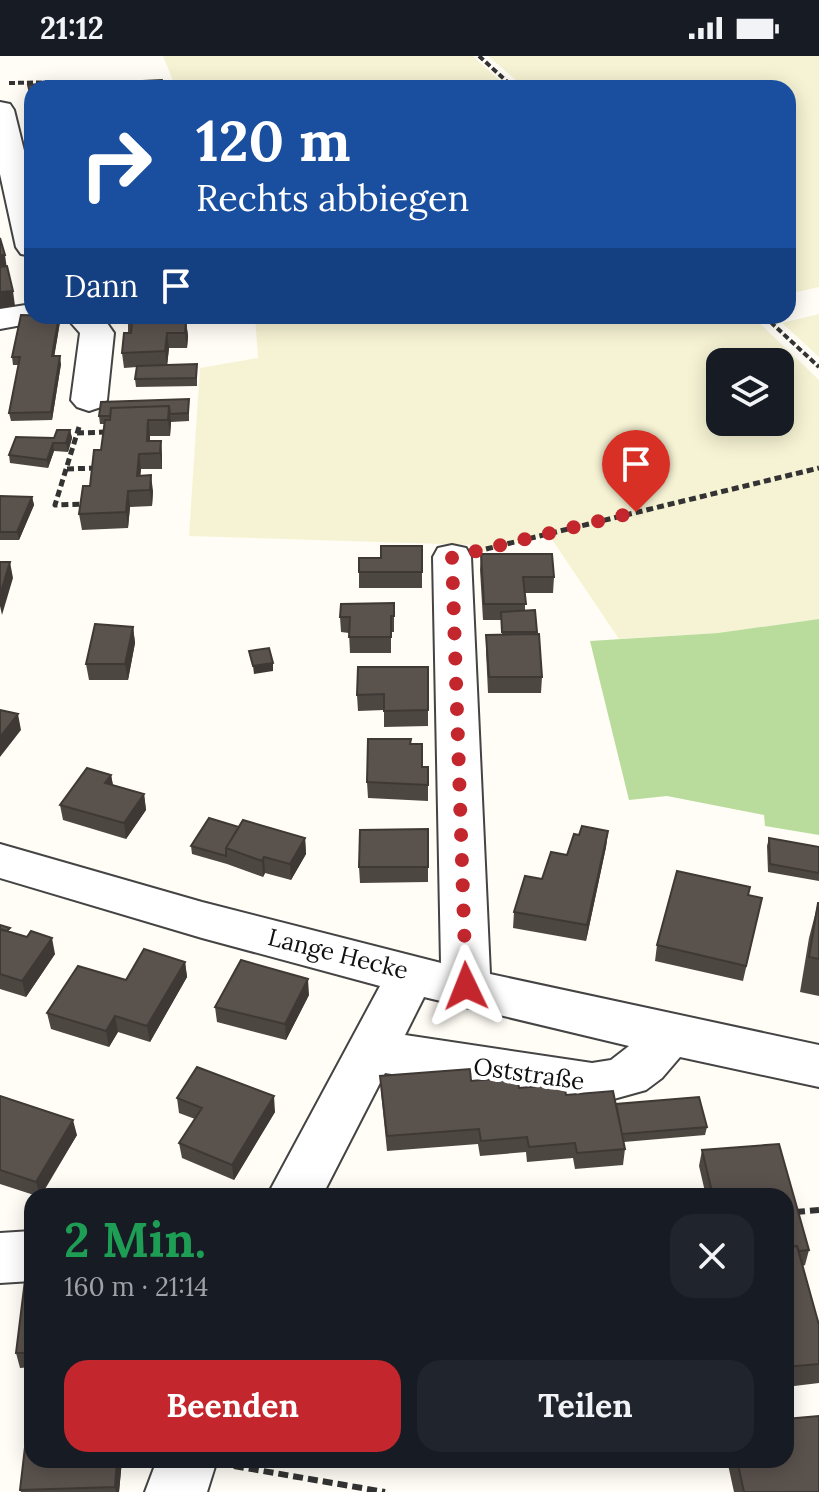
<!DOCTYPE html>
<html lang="de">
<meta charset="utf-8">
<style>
body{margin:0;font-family:Lora,serif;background:#20242c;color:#f1f3f6;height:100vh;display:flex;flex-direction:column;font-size:30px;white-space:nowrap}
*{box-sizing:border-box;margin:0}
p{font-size:26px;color:#9ea1a6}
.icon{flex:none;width:44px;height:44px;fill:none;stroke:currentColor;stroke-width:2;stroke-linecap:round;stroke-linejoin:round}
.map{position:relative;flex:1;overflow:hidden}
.details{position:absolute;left:24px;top:1132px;width:770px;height:280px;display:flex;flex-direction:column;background:#171b24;border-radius:24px;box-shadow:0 4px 20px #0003}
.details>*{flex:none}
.banner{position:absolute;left:24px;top:24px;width:772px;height:244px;border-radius:24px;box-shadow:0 4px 20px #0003;background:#1a4fa0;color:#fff;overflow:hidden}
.buttons{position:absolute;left:706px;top:292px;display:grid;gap:16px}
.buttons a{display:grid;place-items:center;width:88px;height:88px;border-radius:16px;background:#171b24;box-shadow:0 4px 20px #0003;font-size:40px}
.pin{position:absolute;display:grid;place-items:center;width:68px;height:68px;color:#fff;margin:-82px -34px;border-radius:50% 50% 50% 0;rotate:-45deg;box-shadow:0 0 8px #0007}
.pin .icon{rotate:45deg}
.me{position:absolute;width:88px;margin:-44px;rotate:358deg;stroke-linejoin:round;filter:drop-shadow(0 0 6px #0008)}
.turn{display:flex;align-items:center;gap:28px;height:168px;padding:0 40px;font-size:36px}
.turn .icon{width:104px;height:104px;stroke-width:2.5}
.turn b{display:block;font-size:56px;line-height:68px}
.then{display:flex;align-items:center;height:76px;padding:0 40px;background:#0003;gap:16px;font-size:30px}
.round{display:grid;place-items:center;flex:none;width:84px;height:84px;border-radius:24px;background:#20242c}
.head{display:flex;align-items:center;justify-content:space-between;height:136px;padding:0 40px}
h1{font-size:48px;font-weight:700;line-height:60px;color:#1e9e55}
.primary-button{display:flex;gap:16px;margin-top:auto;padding:16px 40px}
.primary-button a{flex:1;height:92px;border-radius:24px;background:#c4262e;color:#fff;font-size:32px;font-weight:700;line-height:92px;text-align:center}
.primary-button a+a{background:#20242c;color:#f1f3f6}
.status{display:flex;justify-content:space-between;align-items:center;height:56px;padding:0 40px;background:#171b24;direction:ltr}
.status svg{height:22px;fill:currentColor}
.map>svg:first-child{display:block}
</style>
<div class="status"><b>21:12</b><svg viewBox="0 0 49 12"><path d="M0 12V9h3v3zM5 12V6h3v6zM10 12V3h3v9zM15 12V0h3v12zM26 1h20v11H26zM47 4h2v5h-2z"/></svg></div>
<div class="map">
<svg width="819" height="1436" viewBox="0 0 819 1436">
<rect width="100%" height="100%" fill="#fffdf5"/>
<path fill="#f6f3d4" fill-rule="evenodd" d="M163 0H473L508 32H176Z
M488 0H819V231L788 238V32H525Z
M819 258V301L782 267Z
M255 260H752L819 324V563L718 577 619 583 549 479 479 496 473 489 189 480 200 312 258 302ZM720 306H780V366H720Z"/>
<path fill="#b9dc9c" d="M819 563V779L765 770 764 759 667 740 629 744 590 585 718 577Z"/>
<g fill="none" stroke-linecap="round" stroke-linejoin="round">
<g stroke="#444" stroke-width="4">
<path id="minor" d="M0 46 10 48 14 54 32 127V200L21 198 16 191 0 118Z
M32 248V260H47L44 265 0 273V253Z
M65 260H102L114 277 107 344 101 351 89 355 77 351 71 344 80 277Z
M452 489 466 492 471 501 490 918 819 989V1031L680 1001 662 1022 646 1034 592 1049 385 1017 322 1140H267L380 930 202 882 0 822V788L202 846 441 907 433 501 438 492ZM424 941 629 990 611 1004 592 1007 405 979Z
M32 1175V1225L0 1227V1177Z
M157 1404H217L207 1436H145Z"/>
</g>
<path stroke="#333" stroke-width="4" stroke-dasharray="6 3" stroke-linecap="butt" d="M479 0 514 32
M73 26H130
M9 27 63 26
M764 260 819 311"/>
<path stroke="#333" stroke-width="5" stroke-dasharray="7 4" stroke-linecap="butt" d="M79 371 55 449 85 448
M77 377 107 376
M67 413 96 412
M486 493 819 412"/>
<path stroke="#333" stroke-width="6" stroke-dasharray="10 5" stroke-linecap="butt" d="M795 1156 819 1154
M234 1410 385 1436"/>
<use href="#minor" fill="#fff" fill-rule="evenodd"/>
</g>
<path fill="#4d4742" d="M59 260 60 266 54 300 61 308 52 364 11 365 9 357 19 309H13L12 301Z
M128 260H189V262L171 263V265H186L188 280 187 292H169L167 309 197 316V330L136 331 135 323 137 311 124 312 122 297 128 277Z
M189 343V365L171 366 170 380H150V385H161L162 400V413H141L140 420 153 435 152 450 130 451 128 472 82 474 79 458 90 430 101 394 104 368H100L99 360Z
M70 374 72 382 68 396 54 395 48 412 10 407 9 399 54 382Z
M0 440 32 441 34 449 19 484H0Z
M422 490V532H359V502H381Z
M481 498 554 521 553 537H525V554H535L536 578 542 621 541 637H488L486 595V579H502L501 564H483L480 514Z
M394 547V576H391V597H350L349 577 341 576 340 561Z
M133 571 135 587 128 624H89L86 608Z
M428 611V670L384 671V654L358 655 357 639Z
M410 688 422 711H428V745L368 742 367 726Z
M111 719 113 729 144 738 146 754 126 783 63 764 60 749Z
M239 771 305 782 306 798 291 824 265 817 263 821 227 808 192 798 191 790Z
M428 773V826L360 827 359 811Z
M608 775 606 791 586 885 513 872 514 856 542 823 567 799Z
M769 782 819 791V825L768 816 767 790Z
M748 839 762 842 743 925 655 905 657 889Z
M818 847H819V940L800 936 809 882Z
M0 869 11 876 55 898 26 941 0 933Z
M185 906 187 921 150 986 118 976 109 991 51 973 47 957 126 924Z
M309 939 286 984 217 966 215 951Z
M380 1020 471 1025 566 1039 616 1048 707 1071 705 1079 624 1086 625 1093 623 1109 575 1113 573 1102 527 1106 526 1096 480 1100 478 1088 387 1095 381 1036Z
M0 1040 77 1079 41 1140H37L0 1128Z
M177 1042 275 1056 234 1124 182 1102 179 1087 195 1063 179 1057Z
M779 1088 809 1194 805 1209 803 1210 819 1269V1327L786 1331V1140H706L699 1110 702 1094Z
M32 1224V1311L20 1312 16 1297Z
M122 1404 119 1436H21L20 1434Z
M727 1404H786L819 1436H734Z"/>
<path fill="#3f3936" d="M0 199H5L7 213 0 214Z
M13 235 15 250 0 252V236Z
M59 260 60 266 53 308 52 300Z
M186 265 188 280 187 292 185 277Z
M167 277 169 292 167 311 165 295Z
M60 300 61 308 52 364 51 356Z
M169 350 171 366 170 380 168 364Z
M148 364 150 380 149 401 147 385Z
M70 374 72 382 68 396 66 387Z
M161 385 162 400V413L160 397Z
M53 387 54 395 48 412 47 404Z
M139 398 141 413 139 435 137 420Z
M151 419 153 435 152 450 150 434Z
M128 435 130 451 128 472 126 456Z
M32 441 34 449 19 484 17 476Z
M10 506 13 522 2 559 0 550V539Z
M133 571 135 587 128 624 125 608Z
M273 607V615L254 618 253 610Z
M18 658 21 674 0 701V681Z
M111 719 114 735 105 727Z
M144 738 146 754 126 783 124 767Z
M608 775 606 791 586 885 587 869Z
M305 782 306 798 291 824 290 808Z
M264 801 265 817 263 821 262 805Z
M52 882 55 898 26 941 22 925Z
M185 906 187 921 150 986 147 970Z
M308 923 309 939 286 984 285 968Z
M115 960 118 976 109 991 106 975Z
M274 1040 275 1056 234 1124 232 1109Z
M73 1064 77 1079 40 1140 36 1126Z
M117 1404H122L119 1436H116L115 1431Z"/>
<path fill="#5a524d" stroke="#3f3936" stroke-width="2" d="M162 24 165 32H32V46L28 29 80 25 81 28Z
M0 182 5 199H0Z
M7 210 13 235 0 236V211Z
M21 259 59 260 52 300H60L51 356 9 357 20 301H12Z
M128 260H169L168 265H186L185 277H167L165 295 122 297 124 277H131L132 266 127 267Z
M197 308 196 322 135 323 137 310Z
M189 343 188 357 170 358 169 350 111 352 110 360H99L101 346Z
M169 350 168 364H148L147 385H161L160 397 139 398 137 420 151 419 150 434 128 435 126 456 79 458 83 430H90L94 394H101L105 364H110L111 352Z
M57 374H70L66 387H53L47 404 9 399 16 381 54 382Z
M0 440 32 441 17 476H0Z
M381 490H422V516H359V502H381Z
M481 498H552L554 521H523L526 548H484Z
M0 506H10L0 539Z
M394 547V560H391V581H349L350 561H340L341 548Z
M535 554 537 576H502L501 556Z
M95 568 133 571 125 608H86Z
M539 578 542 621H489L486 579Z
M269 592 273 607 253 610 249 595Z
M358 611H428V654L384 655V638L357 639Z
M0 654 18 658 0 681Z
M368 683H411L410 688H422V711H428V729L367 726Z
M87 712 111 719 105 727 144 738 124 767 60 749Z
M209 762 239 771 226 792V800L191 790Z
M243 764 305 782 290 808 264 801 262 805 226 792Z
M582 770 608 775 587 869 514 856 525 820 542 823 551 796 567 799 574 778 579 779Z
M428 773V811H359L360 774Z
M769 782 819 791V817L770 808Z
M677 815 750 831 748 839 762 842 746 910 657 889Z
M818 847H819V903L809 901Z
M0 869 10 872 7 875 0 874Z
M0 873 27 881 31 875 52 882 22 925 0 918Z
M144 893 185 906 147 970 115 960 106 975 47 957 78 910 126 924Z
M241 904 308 923 285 968 215 951Z
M197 1011 274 1040 232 1109 179 1087 202 1052 177 1042Z
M470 1013 471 1025 517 1021 519 1032 564 1028 566 1039 613 1035 625 1093 577 1097 575 1087 529 1091 527 1081 481 1085 479 1073 387 1080 380 1020Z
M0 1040 73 1064 36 1126 0 1114Z
M699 1041 707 1071 622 1078 616 1048Z
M779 1088 809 1194 799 1195 797 1190 786 1191V1140H713L702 1094Z
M797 1190 819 1269V1308L786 1311V1191Z
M25 1224H32V1297H16Z
M29 1357H32V1404H117L115 1431 20 1434Z
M819 1360V1436H744L737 1404H786V1363Z"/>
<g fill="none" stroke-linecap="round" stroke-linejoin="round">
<path stroke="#c4262e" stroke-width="14" stroke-dasharray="0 25.2" d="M466 930 452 501 636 456"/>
</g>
<g text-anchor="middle" stroke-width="8" stroke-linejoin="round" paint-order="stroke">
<g font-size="24" fill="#111" stroke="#fff">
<text transform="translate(338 898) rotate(14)" y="8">Lange Hecke</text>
<text transform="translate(529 1018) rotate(8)" y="8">Oststraße</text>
</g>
</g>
</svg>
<div class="buttons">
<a><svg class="icon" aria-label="layers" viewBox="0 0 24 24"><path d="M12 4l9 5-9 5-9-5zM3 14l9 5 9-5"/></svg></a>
</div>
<div class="pin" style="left:636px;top:456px;background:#d93025"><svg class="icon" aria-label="arrive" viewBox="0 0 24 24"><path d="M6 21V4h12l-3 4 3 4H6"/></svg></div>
<svg class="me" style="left:466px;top:930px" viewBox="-20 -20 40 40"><path d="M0-17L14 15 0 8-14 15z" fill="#c4262e" stroke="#fff" stroke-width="4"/></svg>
<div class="banner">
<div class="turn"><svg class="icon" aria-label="right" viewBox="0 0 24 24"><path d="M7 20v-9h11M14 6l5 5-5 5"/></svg><div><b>120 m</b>Rechts abbiegen</div></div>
<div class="then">Dann<svg class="icon" aria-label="arrive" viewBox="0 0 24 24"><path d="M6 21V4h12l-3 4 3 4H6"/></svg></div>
</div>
<section class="details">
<div class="head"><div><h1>2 Min.</h1><p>160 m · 21:14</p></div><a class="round"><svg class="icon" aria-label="close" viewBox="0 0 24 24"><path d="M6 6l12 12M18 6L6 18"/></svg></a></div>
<div class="primary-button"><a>Beenden</a><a>Teilen</a></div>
</section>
</div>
